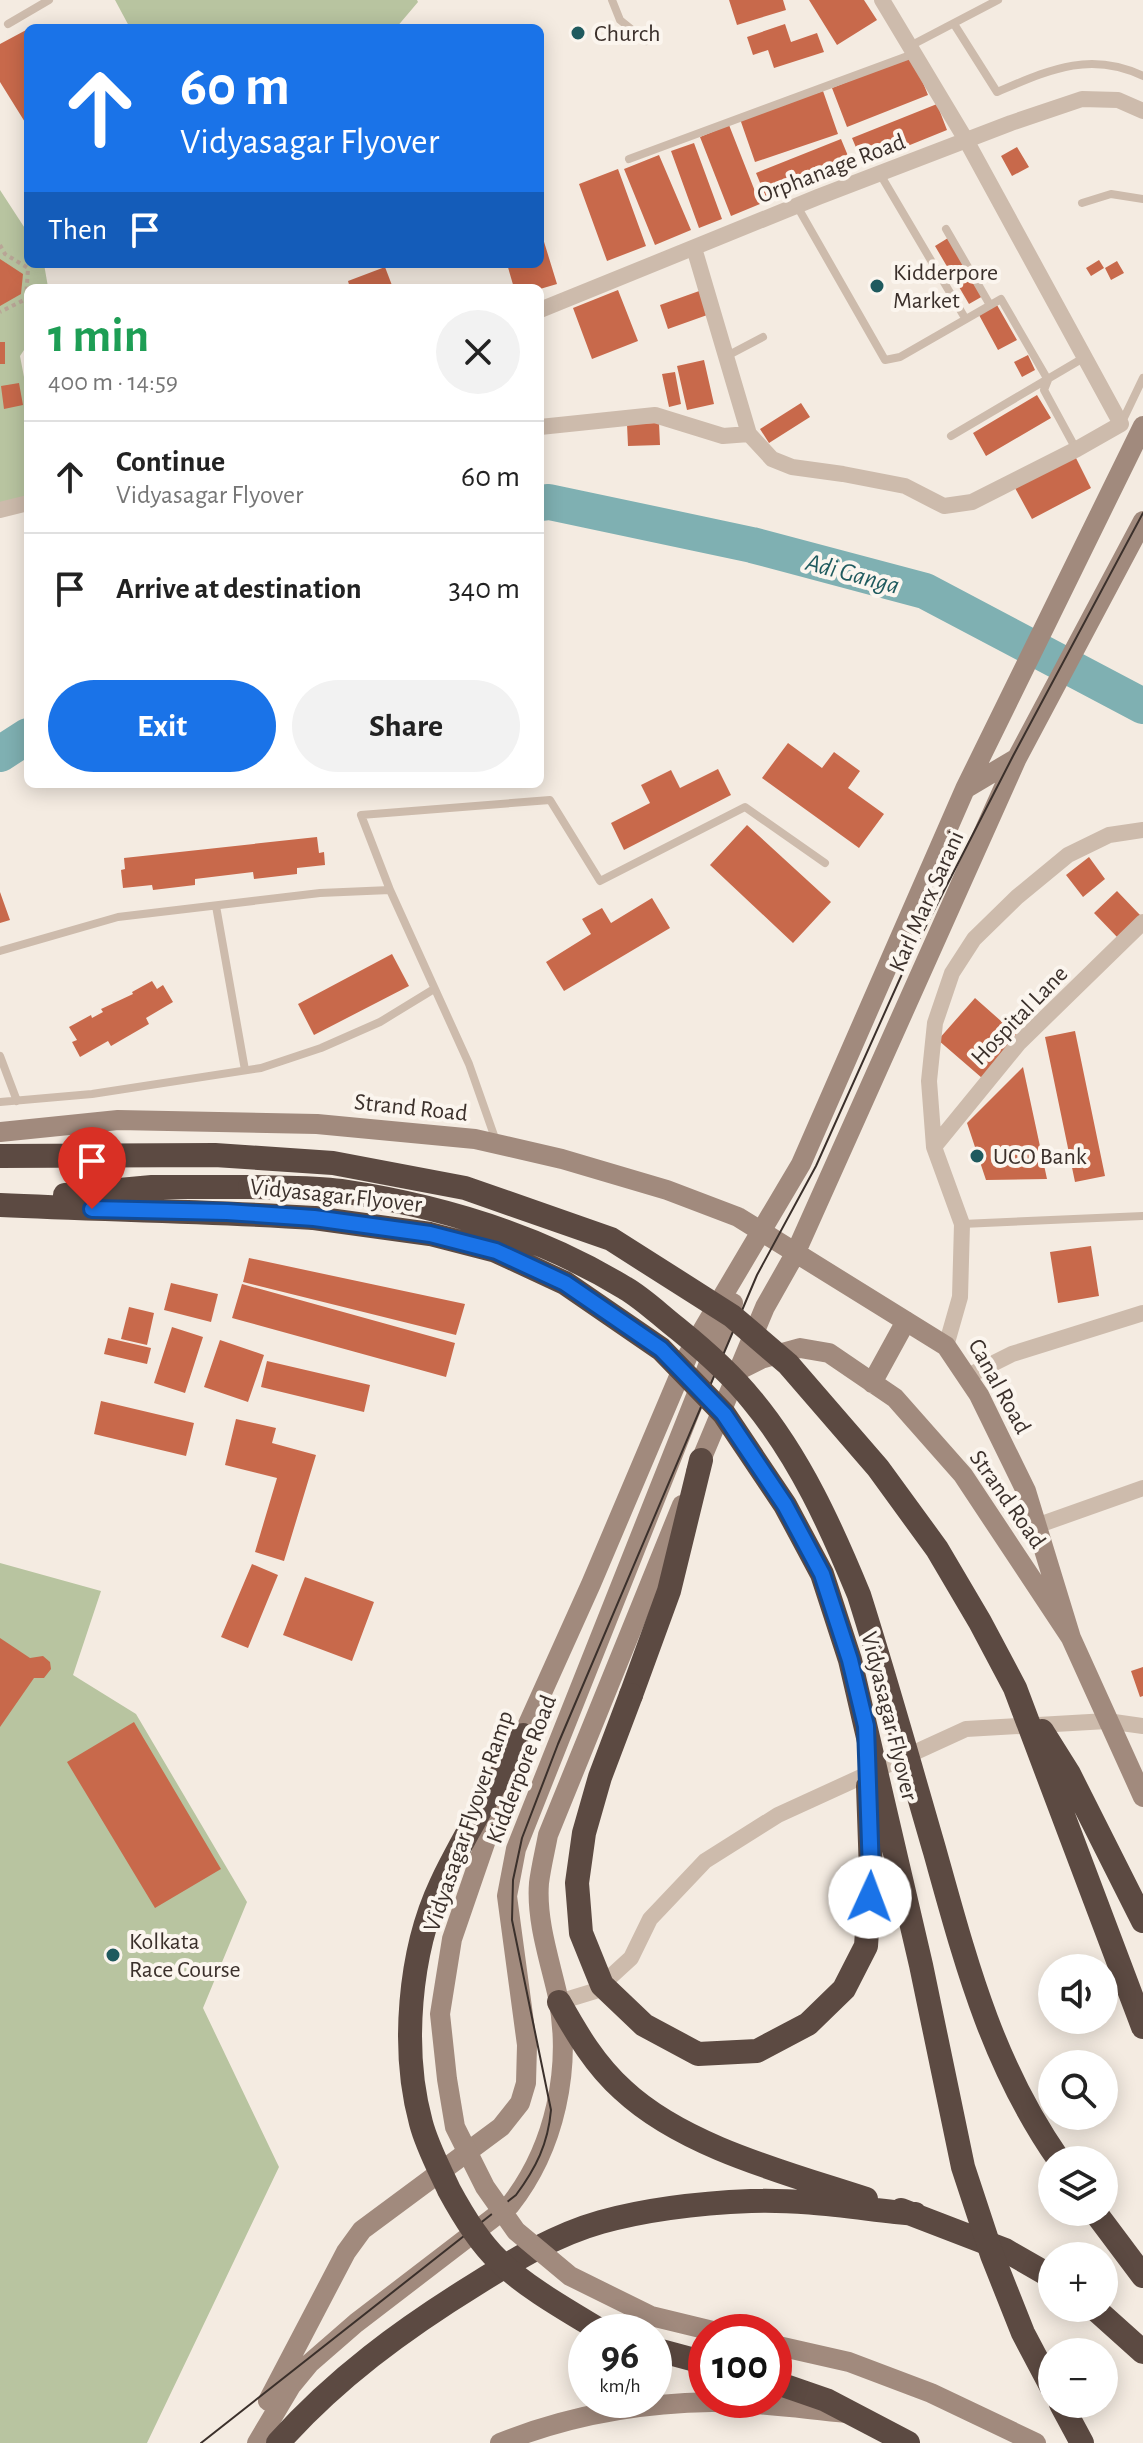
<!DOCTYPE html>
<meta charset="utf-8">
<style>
body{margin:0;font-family:"Alegreya Sans",sans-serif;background:#f2f2f2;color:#222;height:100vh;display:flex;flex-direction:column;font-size:30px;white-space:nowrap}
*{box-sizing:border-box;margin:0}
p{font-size:26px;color:#767676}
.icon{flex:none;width:44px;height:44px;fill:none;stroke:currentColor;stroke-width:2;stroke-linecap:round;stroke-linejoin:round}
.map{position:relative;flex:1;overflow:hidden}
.drawer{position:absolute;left:24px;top:284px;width:520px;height:504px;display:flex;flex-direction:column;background:#fff;border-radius:12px;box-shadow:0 4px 20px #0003}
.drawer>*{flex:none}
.hud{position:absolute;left:24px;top:24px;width:520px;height:244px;border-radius:12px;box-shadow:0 4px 20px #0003;background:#1a73e8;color:#fff;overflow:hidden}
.tools{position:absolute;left:1038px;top:1954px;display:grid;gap:16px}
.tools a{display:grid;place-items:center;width:80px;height:80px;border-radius:50%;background:#fff;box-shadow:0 4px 20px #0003;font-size:40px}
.speed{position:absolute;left:568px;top:2314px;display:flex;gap:16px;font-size:40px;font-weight:700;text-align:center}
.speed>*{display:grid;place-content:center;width:104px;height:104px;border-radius:50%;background:#fff;box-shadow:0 4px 20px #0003;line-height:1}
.speed small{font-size:20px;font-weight:400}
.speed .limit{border:12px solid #d22;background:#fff;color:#111}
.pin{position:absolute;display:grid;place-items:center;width:68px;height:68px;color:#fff;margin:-82px -34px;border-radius:50% 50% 50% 0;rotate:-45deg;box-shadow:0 0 8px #0007}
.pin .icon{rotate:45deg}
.me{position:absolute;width:88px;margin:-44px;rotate:2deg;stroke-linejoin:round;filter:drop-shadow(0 0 6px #0008)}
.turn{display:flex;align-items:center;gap:28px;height:168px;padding:0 24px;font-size:36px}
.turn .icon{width:104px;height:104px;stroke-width:2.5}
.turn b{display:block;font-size:56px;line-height:68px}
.then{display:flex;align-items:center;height:76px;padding:0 24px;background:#0003;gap:16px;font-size:30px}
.round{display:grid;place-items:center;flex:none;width:84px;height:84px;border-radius:42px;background:#f2f2f2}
.headline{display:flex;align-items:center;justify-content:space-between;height:136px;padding:0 24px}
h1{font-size:48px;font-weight:700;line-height:60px;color:#1e9e55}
.cta{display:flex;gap:16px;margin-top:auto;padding:16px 24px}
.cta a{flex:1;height:92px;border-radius:48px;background:#1a73e8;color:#fff;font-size:32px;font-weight:700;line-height:92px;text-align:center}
.cta a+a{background:#f2f2f2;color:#222}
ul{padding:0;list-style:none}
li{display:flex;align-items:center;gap:24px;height:112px;padding:0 24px;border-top:2px solid #e0e0e0}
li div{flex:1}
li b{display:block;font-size:30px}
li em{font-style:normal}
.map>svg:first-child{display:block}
</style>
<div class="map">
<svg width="1143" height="2443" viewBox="0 0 1143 2443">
<rect width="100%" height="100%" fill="#f4ebe1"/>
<path fill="#b8c4a0" d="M115 0H417L418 2 396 28H130Z
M0 190 28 233V264H44L48 287 28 288V344L20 356 28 398V499L0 507Z
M0 1563 101 1591 73 1675 136 1714 247 1902 203 2008 279 2167 147 2443H0Z"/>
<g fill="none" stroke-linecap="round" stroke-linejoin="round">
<path stroke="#7fb0b2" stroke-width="36" d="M540 503 549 502 752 545 925 591 1143 706
M0 754 28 736"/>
</g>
<path fill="#c8694b" d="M729 0H783L786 10 737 25Z
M809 0H864L877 20 837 45Z
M785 24 791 42 817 33 824 52 774 68 768 50 753 55 747 37Z
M28 29V127L0 82V44Z
M912 56 928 95 847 127 832 88Z
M823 91 838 134 755 162 740 119Z
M937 104 947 130 863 164 852 138Z
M729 125 760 204 731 216 700 137Z
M841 139 853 168 768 202 756 173Z
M694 143 722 219 699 228 671 151Z
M1017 147 1029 167 1012 176 1001 156Z
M659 155 691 230 655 245 624 169Z
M618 169 646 246 607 261 579 184Z
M541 232 557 284 540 289 514 288 507 264H540Z
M948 238 983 296 969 304 935 246Z
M0 259 23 274 21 294 0 306Z
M1099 260 1104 268 1091 276 1086 268Z
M1117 261 1124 273 1111 280 1105 268Z
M385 267 393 288H350L348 281Z
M618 290 638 341 592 359 573 308Z
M702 290 710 314 668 329 660 305Z
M997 305 1017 340 998 350 979 315Z
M0 342H5V364H0Z
M1028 355 1035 370 1022 377 1014 362Z
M704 360 714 404 687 410 677 366Z
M675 372 681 404 669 407 662 374Z
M19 383 23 405 4 409 1 386Z
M1037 395 1051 418 986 456 973 433Z
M801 403 810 417 769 443 760 429Z
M659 423 660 445 628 446 627 424Z
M1075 456 1091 488 1032 519 1015 488Z
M788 743 822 768 834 752 860 771 848 788 884 814 859 848 762 778Z
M718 769 731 795 624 850 611 823 650 803 641 785 671 770 680 788Z
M747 825 831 902 793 943 710 865Z
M317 837 319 853 324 852 325 865 297 868V874L254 879 253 872 195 879V885L153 890 152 885 123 888 121 870 125 869 124 858Z
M1089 857 1105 879 1083 897 1066 875Z
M1117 891 1141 916 1118 938 1094 913Z
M0 892 10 920 0 923Z
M652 898 670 928 564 991 546 962 591 934 582 919 602 908 611 923Z
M392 954 409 986 314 1035 298 1004Z
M152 981 157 989 163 985 173 1002 146 1018 149 1024 111 1046 108 1041 80 1057 72 1042 77 1040 69 1027 91 1015 92 1018 103 1012 101 1009 133 994 132 992Z
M975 998 1019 1037 982 1078 938 1040Z
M1075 1031 1105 1176 1075 1182 1045 1037Z
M1023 1067 1047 1179 986 1180 967 1123Z
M1091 1246 1099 1296 1058 1303 1050 1252Z
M249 1258 465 1304 456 1335 243 1282Z
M171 1283 218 1294 211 1322 164 1310Z
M242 1284 455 1343 446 1377 232 1318Z
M129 1307 154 1313 147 1345 121 1339Z
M172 1327 203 1337 185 1393 154 1383Z
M108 1338 151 1348 147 1364 104 1354Z
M220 1340 264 1355 248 1402 204 1387Z
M267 1361 370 1385 364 1412 261 1387Z
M101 1401 194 1423 186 1456 94 1434Z
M236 1419 276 1428 272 1443 316 1455 284 1561 255 1552 277 1478 225 1465Z
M252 1564 278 1575 248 1648 221 1637Z
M305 1577 374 1602 352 1661 283 1635Z
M0 1638 30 1658 43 1656 50 1662 51 1669 44 1678H34L0 1727Z
M1143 1667V1696L1140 1697 1131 1671Z
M134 1722 221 1869 155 1908 67 1762Z"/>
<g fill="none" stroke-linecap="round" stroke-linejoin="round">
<path stroke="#b9a596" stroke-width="4" stroke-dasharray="4 4" stroke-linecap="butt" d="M0 245 5 254 28 268 26 299 0 312"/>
<path stroke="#cdbbac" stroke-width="8" d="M612 0 620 20 646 41
M8 24 49 0
M954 24 997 92C1047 71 1089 50 1143 76
M910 46 998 0
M629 159 913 54
M880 174 965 318
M1082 203 1111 194 1143 199
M797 206 885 360 900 357 1001 299 1048 380 1044 390 1076 449
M946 229 990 305
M725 357 763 337
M1121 424 1143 378
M951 436 1085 357
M216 906 245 1070
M0 951 118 917 320 893 390 890
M0 1056 17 1101
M0 1102 92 1094 261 1068 321 1048 380 1022 434 989
M496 1141 469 1064 390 890 361 815 550 800 600 881 745 807 825 863
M962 1224 1143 1216"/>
<path stroke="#cdbbac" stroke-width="16" d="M694 248 749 434 772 459 792 467 843 474 905 486 944 506 972 502 1077 449 1121 424 966 140 882 0
M540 310 818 197 1011 123 1082 99 1118 100 1143 111
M540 427 655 415 723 436 749 434
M0 510 28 503
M934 1147 1019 1043 1143 922
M946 1346 960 1297 962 1224 934 1147 929 1081 935 1023 952 973 974 939 1017 897 1068 855 1109 835 1143 830
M968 1376 1012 1354 1143 1313
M1036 1526 1143 1488
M559 2002 595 1991 631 1958 650 1919 705 1861 778 1815 966 1729 1107 1721 1143 1726"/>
<path stroke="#a18a7d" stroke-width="20" d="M965 789 1017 758
M0 1132 118 1120 317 1124 475 1139 562 1159 667 1190 738 1217 946 1346 979 1395 1026 1491 1071 1638
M739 1370 761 1359 800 1348 829 1353 895 1398 963 1475 1071 1638 1143 1797
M872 1383 906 1321
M696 1472 765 1307 795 1254 1017 758 1143 521
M523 1735 591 1584 689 1353 801 1164 965 789 1143 426
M774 2345 849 2362 931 2393 1036 2443
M268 2401 346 2252 362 2230 501 2127 520 2103 526 2083 527 2045 507 1896 516 1849 733 1303
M257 2443 291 2386 310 2363 356 2323 510 2205C555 2148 572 2068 558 1997 550 1961 536 1921 539 1883 541 1867 545 1851 548 1835L682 1505
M500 2443C567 2416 640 2403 712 2402 757 2402 803 2409 847 2413"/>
<path stroke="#5c4a42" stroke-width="24" d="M65 1195 152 1187H250
M0 1205C105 1210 209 1211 314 1218
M631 1695 669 1591 701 1460
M559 2002C577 2034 595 2065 623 2090 684 2147 787 2173 866 2199
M901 2210 1005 2250 1052 2277
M1095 2212 1143 2276
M1094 2308 1143 2352
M654 2349 706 2363
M774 2382 826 2400 908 2443
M1061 2404 1082 2443
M278 2443C335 2379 403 2329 476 2284 516 2259 555 2235 601 2222 648 2209 702 2203 751 2201 806 2199 861 2209 915 2214"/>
<path stroke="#3b302b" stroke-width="2" d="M201 2443 516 2195C536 2168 548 2144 551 2110L512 1920 513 1880 522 1838 558 1744 757 1275 816 1166 907 963 1013 756 1143 513"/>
<path stroke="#a18a7d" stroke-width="20" d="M508 1776 452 1939 440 2014 447 2079 455 2127 485 2187 516 2231 570 2276 651 2316 717 2332"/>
<path stroke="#5c4a42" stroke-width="24" d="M0 1156 215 1155 333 1163 465 1188 611 1239 732 1316 788 1364 878 1468 937 1549 980 1622 1015 1688 1143 2027
M250 1187C280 1188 312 1187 341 1191 441 1206 538 1235 625 1288 644 1299 661 1316 678 1329 704 1350 731 1374 752 1400 800 1458 831 1527 859 1595 886 1680 910 1766 935 1852 966 1963 992 2064 1059 2160
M314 1218 430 1234 496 1251 565 1283 661 1349 724 1414 785 1505 822 1574 850 1660 921 1965 963 2167 992 2255 1023 2333 1052 2388
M631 1695 600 1777 584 1833 577 1883 581 1933 602 1985 644 2025 698 2054 757 2051 808 2024 844 1989 866 1946 871 1872 868 1786
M1042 1731 1069 1774 1143 1921
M523 1735C497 1783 464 1835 441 1884 409 1952 401 2050 421 2123 427 2146 439 2168 449 2190 462 2214 478 2241 498 2260 525 2287 570 2312 603 2332"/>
</g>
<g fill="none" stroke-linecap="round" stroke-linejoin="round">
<g stroke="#114b97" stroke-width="20">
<path id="route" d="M92 1209 227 1212 314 1218 430 1234 496 1251 565 1283 661 1349 724 1414 785 1505 822 1574 850 1660 866 1726 871 1872 870 1897"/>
</g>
<use href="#route" stroke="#1a73e8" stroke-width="14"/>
</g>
<g fill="#1f5a5e" stroke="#fbf5ee" stroke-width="3">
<circle cx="578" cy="33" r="8"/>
<circle cx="877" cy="286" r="8"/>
<circle cx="977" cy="1156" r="8"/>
<circle cx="113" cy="1955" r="8"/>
</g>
<g text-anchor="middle" stroke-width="8" stroke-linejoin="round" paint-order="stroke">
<g font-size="24" fill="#3b302b" stroke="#fbf5ee" text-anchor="start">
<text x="594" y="41">Church</text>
<text x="893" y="280">Kidderpore<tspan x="893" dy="28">Market</tspan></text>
<text x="993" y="1164">UCO Bank</text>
<text x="129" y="1949">Kolkata<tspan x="129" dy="28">Race Course</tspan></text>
</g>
<g font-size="24" fill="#3b302b" stroke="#fbf5ee">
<text transform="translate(831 168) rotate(-21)" y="8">Orphanage Road</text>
<text transform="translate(926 901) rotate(-66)" y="8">Karl Marx Sarani</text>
<text transform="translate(1019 1015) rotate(-46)" y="8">Hospital Lane</text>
<text transform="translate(411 1107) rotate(6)" y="8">Strand Road</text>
<text transform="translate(336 1195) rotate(6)" y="8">Vidyasagar Flyover</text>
<text transform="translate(1000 1386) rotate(61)" y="8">Canal Road</text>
<text transform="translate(1008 1499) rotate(55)" y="8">Strand Road</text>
<text transform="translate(890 1716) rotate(76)" y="8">Vidyasagar Flyover</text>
<text transform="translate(521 1769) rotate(-69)" y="8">Kidderpore Road</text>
<text transform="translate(468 1821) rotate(-71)" y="8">Vidyasagar Flyover Ramp</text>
</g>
<g font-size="26" font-style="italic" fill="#1f5a5e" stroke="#fbf5ee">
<text transform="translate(853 573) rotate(15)" y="9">Adi Ganga</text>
</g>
</g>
</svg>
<div class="tools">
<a><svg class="icon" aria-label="sound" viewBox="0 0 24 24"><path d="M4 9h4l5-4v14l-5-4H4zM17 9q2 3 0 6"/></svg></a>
<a><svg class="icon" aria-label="search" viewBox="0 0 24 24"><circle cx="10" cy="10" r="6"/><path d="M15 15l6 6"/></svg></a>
<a><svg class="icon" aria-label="layers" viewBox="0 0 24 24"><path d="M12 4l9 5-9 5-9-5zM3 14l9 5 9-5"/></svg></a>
<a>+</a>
<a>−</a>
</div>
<div class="speed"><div>96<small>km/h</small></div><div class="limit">100</div></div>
<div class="pin" style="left:92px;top:1209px;background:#d93025"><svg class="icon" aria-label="arrive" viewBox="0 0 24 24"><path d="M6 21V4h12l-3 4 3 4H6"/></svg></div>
<svg class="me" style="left:870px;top:1897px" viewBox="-20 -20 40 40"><circle r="19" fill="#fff"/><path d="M0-13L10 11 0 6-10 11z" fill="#1a73e8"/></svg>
<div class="hud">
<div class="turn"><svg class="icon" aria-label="ahead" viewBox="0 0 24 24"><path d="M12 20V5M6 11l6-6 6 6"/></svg><div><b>60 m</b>Vidyasagar Flyover</div></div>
<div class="then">Then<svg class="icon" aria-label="arrive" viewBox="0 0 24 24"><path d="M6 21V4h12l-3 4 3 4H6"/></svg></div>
</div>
<section class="drawer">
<div class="headline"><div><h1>1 min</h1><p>400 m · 14:59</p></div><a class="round"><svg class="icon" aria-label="close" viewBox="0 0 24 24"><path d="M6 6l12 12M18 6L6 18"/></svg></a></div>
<ul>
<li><svg class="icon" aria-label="ahead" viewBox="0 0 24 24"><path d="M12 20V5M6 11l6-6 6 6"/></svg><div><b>Continue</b><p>Vidyasagar Flyover</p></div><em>60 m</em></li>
<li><svg class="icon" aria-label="arrive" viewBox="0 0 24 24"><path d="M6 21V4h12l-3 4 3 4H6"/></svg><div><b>Arrive at destination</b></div><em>340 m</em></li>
</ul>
<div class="cta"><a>Exit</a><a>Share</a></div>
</section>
</div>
